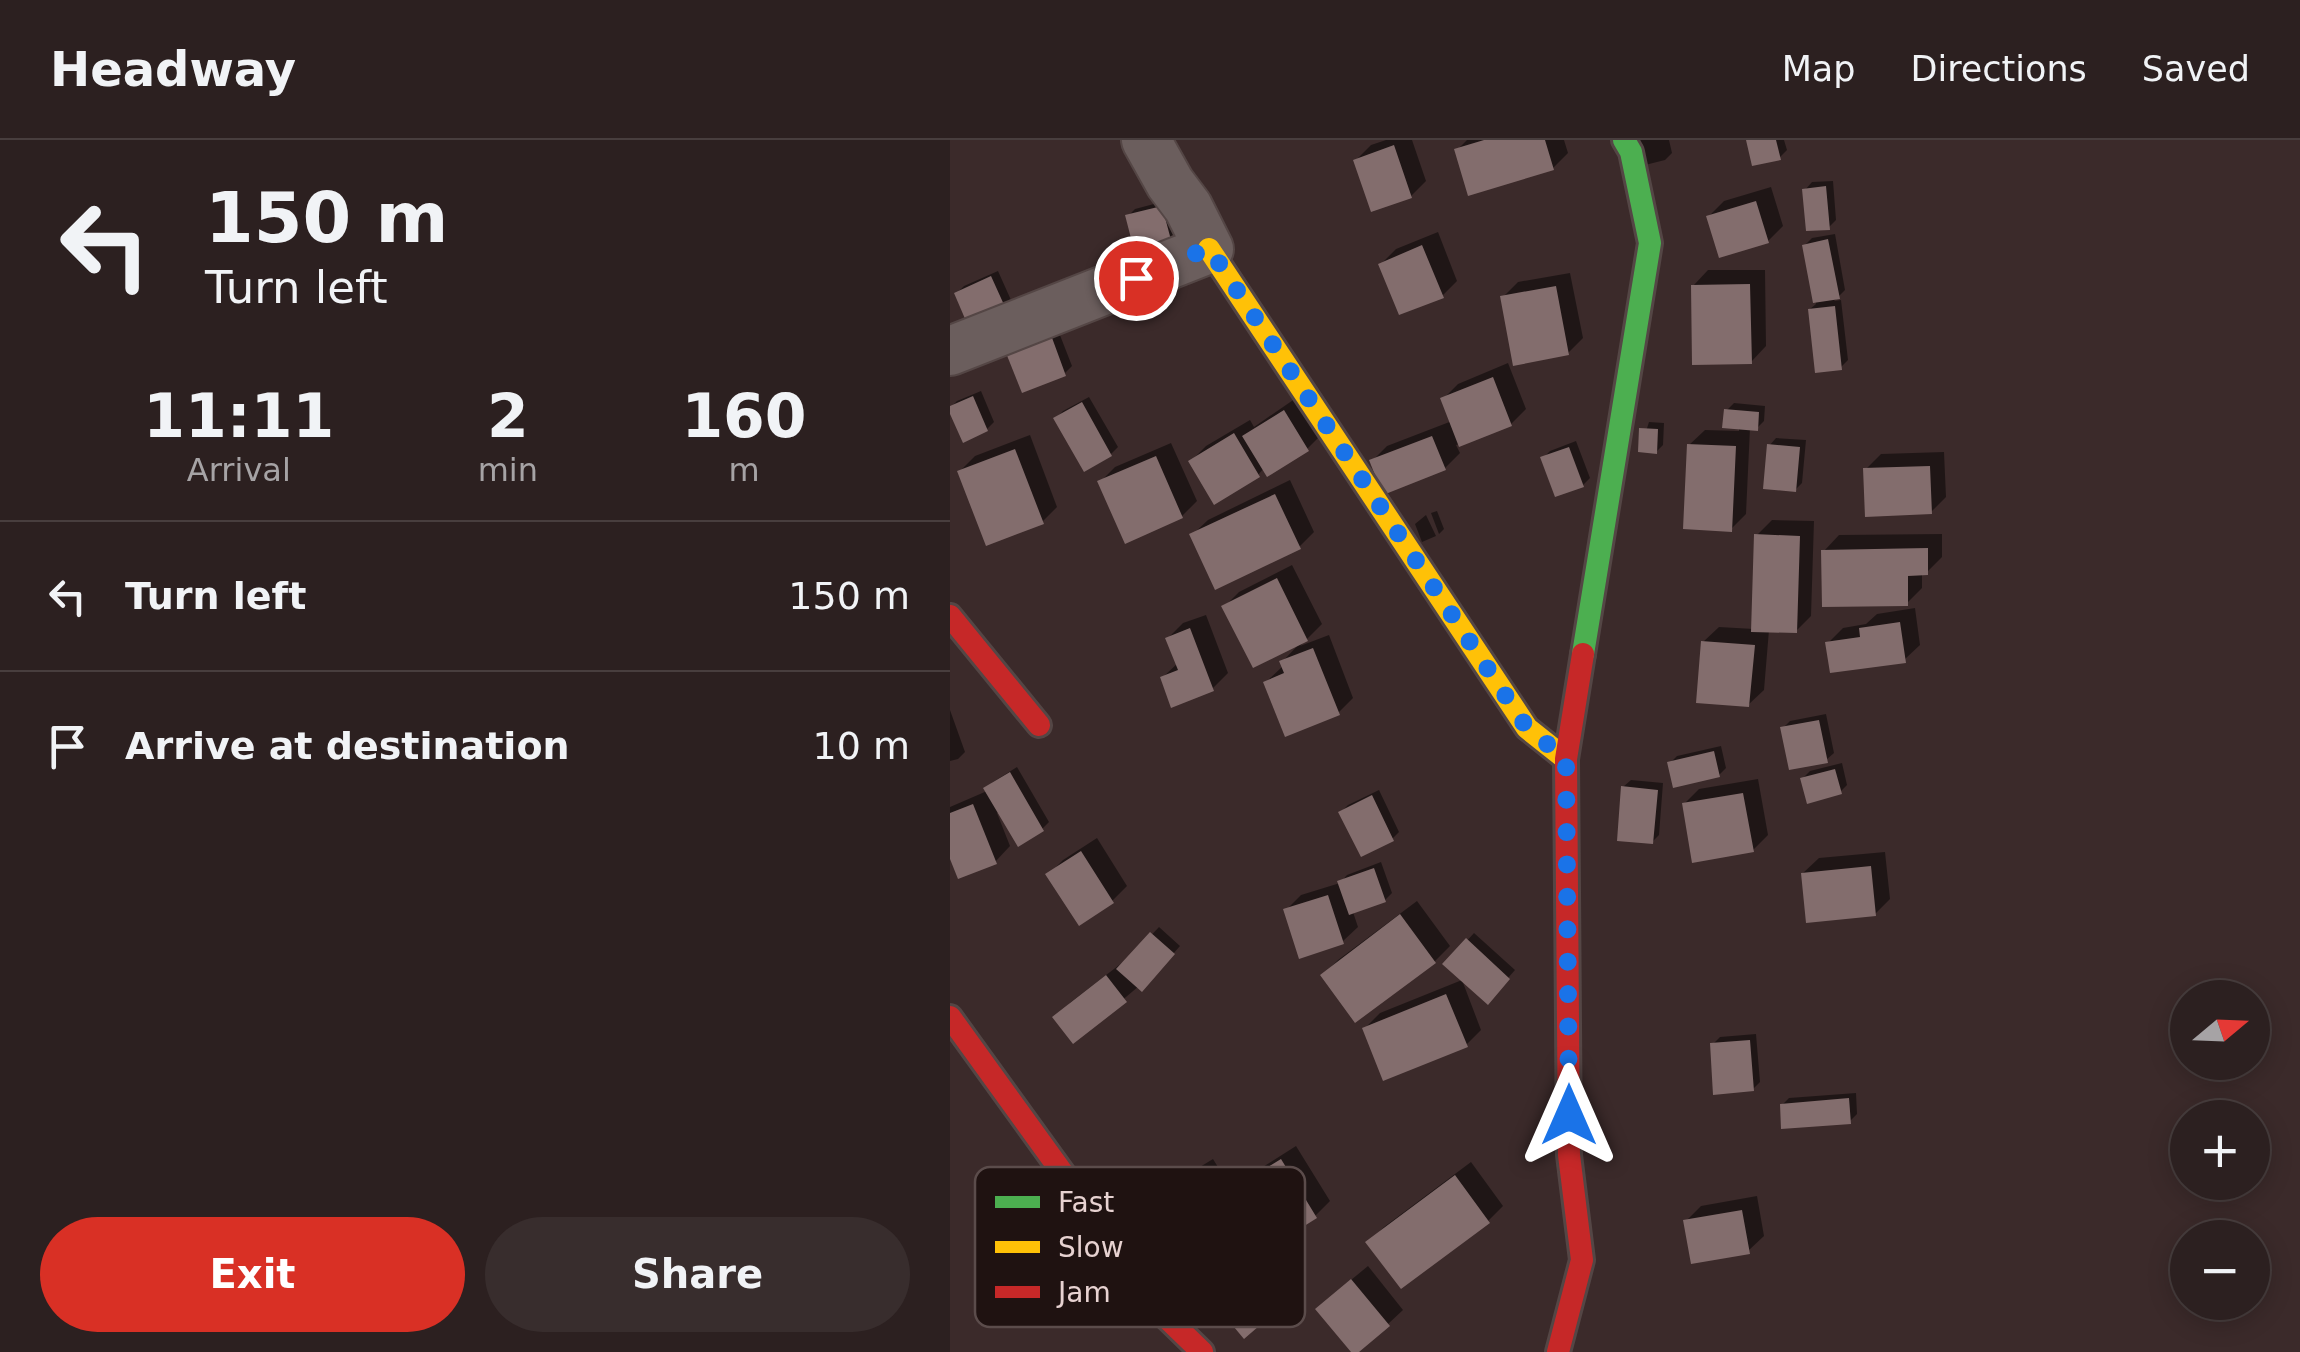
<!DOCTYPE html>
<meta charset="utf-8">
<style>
body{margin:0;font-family:"DejaVu Sans",sans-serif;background:#382d2d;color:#f1f3f6;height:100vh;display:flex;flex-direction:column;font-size:38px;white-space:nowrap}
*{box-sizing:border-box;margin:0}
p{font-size:32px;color:#a6a3a5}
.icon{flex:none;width:55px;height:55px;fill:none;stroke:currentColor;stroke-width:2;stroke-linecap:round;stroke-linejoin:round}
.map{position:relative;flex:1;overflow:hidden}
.panel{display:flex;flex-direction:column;background:#2c2020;width:950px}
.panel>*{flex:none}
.banner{background:#2c2020;color:#f1f3f6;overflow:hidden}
.needle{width:65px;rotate:71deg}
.tools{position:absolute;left:1220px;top:840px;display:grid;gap:20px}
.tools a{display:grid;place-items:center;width:100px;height:100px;border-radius:50%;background:#2c2020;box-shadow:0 5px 25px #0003,0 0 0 2px #483e3e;font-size:50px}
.pin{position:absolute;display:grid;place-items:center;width:85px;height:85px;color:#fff;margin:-42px;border:5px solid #fff;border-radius:50%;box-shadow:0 2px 10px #0007}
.me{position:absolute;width:110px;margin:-55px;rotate:0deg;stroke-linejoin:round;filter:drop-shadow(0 0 8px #0008)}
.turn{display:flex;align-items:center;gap:35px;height:210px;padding:0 40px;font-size:45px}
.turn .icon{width:130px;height:130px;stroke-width:2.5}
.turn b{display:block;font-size:70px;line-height:85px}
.eta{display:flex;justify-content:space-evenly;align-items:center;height:170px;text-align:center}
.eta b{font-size:60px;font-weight:800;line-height:70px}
.button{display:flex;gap:20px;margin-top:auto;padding:20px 40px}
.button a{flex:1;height:115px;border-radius:60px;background:#d93025;color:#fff;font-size:40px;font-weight:800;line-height:115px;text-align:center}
.button a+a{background:#382d2d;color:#f1f3f6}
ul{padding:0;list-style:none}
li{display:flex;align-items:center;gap:30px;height:150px;padding:0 40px;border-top:2px solid #483e3e}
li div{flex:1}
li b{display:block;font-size:38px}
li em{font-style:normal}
header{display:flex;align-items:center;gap:60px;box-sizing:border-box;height:140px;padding:0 50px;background:#2c2020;border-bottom:2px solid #483e3e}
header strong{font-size:48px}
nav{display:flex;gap:55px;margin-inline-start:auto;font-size:35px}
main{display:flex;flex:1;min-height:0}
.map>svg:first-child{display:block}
</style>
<header>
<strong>Headway</strong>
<nav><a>Map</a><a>Directions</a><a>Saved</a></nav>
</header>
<main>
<section class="panel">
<div class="banner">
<div class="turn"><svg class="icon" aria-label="left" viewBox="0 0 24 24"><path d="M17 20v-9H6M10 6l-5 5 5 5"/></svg><div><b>150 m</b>Turn left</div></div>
</div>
<div class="eta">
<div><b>11:11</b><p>Arrival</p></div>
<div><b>2</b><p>min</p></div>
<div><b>160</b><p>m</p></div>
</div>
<ul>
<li><svg class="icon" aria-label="left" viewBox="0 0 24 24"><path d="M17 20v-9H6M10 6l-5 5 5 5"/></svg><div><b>Turn left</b></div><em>150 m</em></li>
<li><svg class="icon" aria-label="arrive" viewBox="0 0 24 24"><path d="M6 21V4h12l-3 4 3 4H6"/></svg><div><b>Arrive at destination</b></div><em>10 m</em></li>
</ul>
<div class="button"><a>Exit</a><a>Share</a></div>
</section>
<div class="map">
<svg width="1350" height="1212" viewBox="0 0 1350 1212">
<rect width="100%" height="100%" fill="#3b2a2a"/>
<path fill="#0007" d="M436 0H462L476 41 461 56 406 20 421 5Z
M517 0H614L618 13 603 28 507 10Z
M690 0H719L722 13 715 20 695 25Z
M798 0H834L837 10 830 17Z
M883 41 886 80 879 87 855 50 862 42Z
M821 47 833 86 818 101 759 76 774 61Z
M219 60 227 91 220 98 178 76 185 69Z
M488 92 507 141 492 156 431 124 446 109Z
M885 94 895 150 884 161 891 160 898 220 891 227 860 169 866 164 855 105 862 98Z
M758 130H815L816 206 801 222 743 146Z
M48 131 65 169 7 153 14 146Z
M620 133 633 198 618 213 553 157 568 142Z
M108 190 122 226 115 233 66 207Z
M558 223 576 269 561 284 506 305 510 313 495 328 422 321 437 306 502 281 493 259 508 244Z
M31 251 44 282 37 289 0 268 7 261Z
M349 256 372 294 357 309 314 328 308 335 241 321 256 306 300 280 304 287Z
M139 257 168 307 161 314 135 329 106 278 113 271Z
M784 263 815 266 814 281 807 288H800L796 374 781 389 739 305 755 290 789 291V287L777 270Z
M699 282 714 283 713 305 706 312 690 310Z
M80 295 107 367 92 382 10 331 25 316Z
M826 298 856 300 852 343 845 350 819 306Z
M626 301 640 338 633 345 593 318 600 311Z
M221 303 247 361 232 376 150 342 165 327Z
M994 312 996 357 981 372 916 329 931 314Z
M340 340 364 392 349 407 242 395 258 380Z
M487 371 494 389 489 394 481 373Z
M476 375 486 396 472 402 465 384Z
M822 380 864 381 861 476 846 491 819 490 814 550 798 565 753 502 769 487 804 489 807 395Z
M992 394V417L977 432H972V448L957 463 874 411 889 395Z
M342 425 372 484 350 506 379 495 403 558 388 573 316 542 333 526 332 522 351 502 274 467 289 452Z
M965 468 970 505 954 520 878 503 893 488 916 484 927 474Z
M256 475 278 533 263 548 213 537 228 523 218 498 233 483Z
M0 570 15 612 8 619 0 621Z
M876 574 884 613 876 620 833 588 840 581Z
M771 606 776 628 769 635 720 623 727 616Z
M892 623 897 645 890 652 853 638 860 631Z
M67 627 99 682 92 689 50 672 47 673 60 706 45 722 0 712V667L37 651 36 649 43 642Z
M808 639 818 695 803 710 734 664 749 649Z
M681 640 713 643 709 695 702 702 673 647Z
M429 650 449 692 442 699 391 672 398 665Z
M147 698 177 746 162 761 98 735 113 720Z
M935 712 940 759 925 774 853 733 869 718Z
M431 722 442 753 435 760 403 772 408 787 392 802 336 770 351 755 390 743 397 735Z
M467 761 500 806 485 821 406 879 373 835 388 820Z
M209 787 230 806 192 849 189 846 124 901 106 877 121 862 173 822 174 824Z
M524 793 565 830 544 854 496 824Z
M512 840 531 890 516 905 415 888 430 873Z
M806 894 810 942 803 949 763 904 770 897Z
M906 953 907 974 900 981 832 965 839 958Z
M346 1006 380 1061 365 1076 320 1104 353 1144 338 1159 247 1105 291 1069 300 1080 303 1078 285 1050 300 1035Z
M263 1019 279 1045 264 1060 200 1099 184 1073 199 1058Z
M521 1022 553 1066 538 1081 419 1102 434 1087Z
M807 1056 814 1096 798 1111 736 1081 751 1066Z
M418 1126 453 1170 438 1184 384 1154Z"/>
<path fill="#836d6d" d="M534 0H595L604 30 518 56 504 9Z
M796 0H826L831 20 802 26Z
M444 5 462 58 421 72 403 20Z
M876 46 880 90 856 91 852 49Z
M806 61 819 103 769 118 756 76Z
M212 66 221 100 184 110 175 75Z
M878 99 890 159 863 163 852 105Z
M472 105 494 158 449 175 428 124Z
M41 136 60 178 22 195 4 153Z
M800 144 802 224 742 225 741 145Z
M606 146 619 215 563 226 550 156Z
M885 166 892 230 865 233 858 169Z
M101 195 116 236 72 253 56 213Z
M543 237 562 286 509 307 490 258Z
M23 256 38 291 13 303 0 274V266Z
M132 262 162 316 134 332 103 278Z
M774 269 809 272 808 291 772 288Z
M334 270 359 311 317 337 292 296Z
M689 288 708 289 707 314 688 312Z
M284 293 310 337 264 365 238 321Z
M482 296 496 330 433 355 419 320Z
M737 304 786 306 782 392 733 389Z
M817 304 850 307 846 352 813 349Z
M619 307 634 347 605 357 590 317Z
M65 309 94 384 36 406 7 331Z
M206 316 233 378 175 404 147 341Z
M980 326 982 374 915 377 913 328Z
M325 354 351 409 265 450 239 394Z
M804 394 850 396 847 493 801 492Z
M978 408V435L958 436V466L872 467 871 410Z
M327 438 358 501 303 528 271 466Z
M950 482 956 523 880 533 875 502 910 497 909 488Z
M240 488 264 551 221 568 210 537 228 530 215 498Z
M751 501 805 505 799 567 746 563Z
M363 508 390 575 335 597 313 542 334 533 329 521Z
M869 580 878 623 839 630 830 587Z
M764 611 770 637 723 648 717 622Z
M885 629 892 654 857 664 850 638Z
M60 632 94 691 68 707 33 648Z
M671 646 708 650 703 704 667 701Z
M793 653 804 712 742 723 732 663Z
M422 655 444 701 411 717 388 672Z
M23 664 47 724 8 739 0 719V673Z
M131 711 164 763 129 786 95 734Z
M921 726 926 776 856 783 851 733Z
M424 728 436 762 399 775 387 741Z
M378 755 394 804 349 819 333 769Z
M450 774 486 823 405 883 370 835Z
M200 792 225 814 192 852 166 829Z
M516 798 560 839 538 865 492 824Z
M156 835 177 862 123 904 102 877Z
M496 854 518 907 433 941 412 888Z
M800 900 804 951 763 955 760 903Z
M899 958 901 984 831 989 830 964Z
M331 1019 367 1078 319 1108 282 1049Z
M505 1035 540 1083 451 1149 415 1102Z
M792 1070 800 1114 741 1124 733 1080Z
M275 1082 339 1160 294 1199 228 1120Z
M401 1139 440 1186 409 1212H401L365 1169Z"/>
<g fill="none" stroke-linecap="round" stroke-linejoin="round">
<g stroke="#544645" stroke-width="52">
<path id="street" d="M0 211 259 109 238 67 220 43 196 0"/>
</g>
<g stroke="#544645" stroke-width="28">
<path id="fast" d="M633 514 700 103 681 12 674 0"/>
</g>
<g stroke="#544645" stroke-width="28">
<path id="slow" d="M259 109 577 588 616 619"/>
</g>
<g stroke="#544645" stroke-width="28">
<path id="jam" d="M0 476 89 585
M0 877 218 1179 252 1212
M608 1212 632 1120 619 1015 616 619 633 514"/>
</g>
<use href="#street" stroke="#6b5e5d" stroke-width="48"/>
<use href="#fast" stroke="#4caf50" stroke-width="22"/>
<use href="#slow" stroke="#ffc107" stroke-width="22"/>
<use href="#jam" stroke="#c62828" stroke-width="22"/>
</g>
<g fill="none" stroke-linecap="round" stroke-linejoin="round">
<path stroke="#1a73e8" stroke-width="18" stroke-dasharray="0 32.4" d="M186 138 259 108 577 588 616 619 619 975"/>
</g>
<rect x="25" y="1027" width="330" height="160" rx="15" fill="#1f1211" stroke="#5b4c4b" stroke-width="2.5"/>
<rect x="45" y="1056" width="45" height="12" fill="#4caf50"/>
<rect x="45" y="1101" width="45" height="12" fill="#ffc107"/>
<rect x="45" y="1146" width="45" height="12" fill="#c62828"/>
<g font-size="28" fill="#e7d2d1">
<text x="108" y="1072">Fast</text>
<text x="108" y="1117">Slow</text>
<text x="108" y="1162">Jam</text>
</g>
</svg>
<div class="tools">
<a><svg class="needle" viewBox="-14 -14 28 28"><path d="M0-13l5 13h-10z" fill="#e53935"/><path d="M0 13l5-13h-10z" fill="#a6a3a5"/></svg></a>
<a>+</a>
<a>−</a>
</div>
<div class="pin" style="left:186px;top:138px;background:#d93025"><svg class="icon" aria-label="arrive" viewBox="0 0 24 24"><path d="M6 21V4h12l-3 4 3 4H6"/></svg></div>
<svg class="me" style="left:619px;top:975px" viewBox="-20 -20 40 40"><path d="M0-17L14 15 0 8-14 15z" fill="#1a73e8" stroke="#fff" stroke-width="4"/></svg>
</div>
</main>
